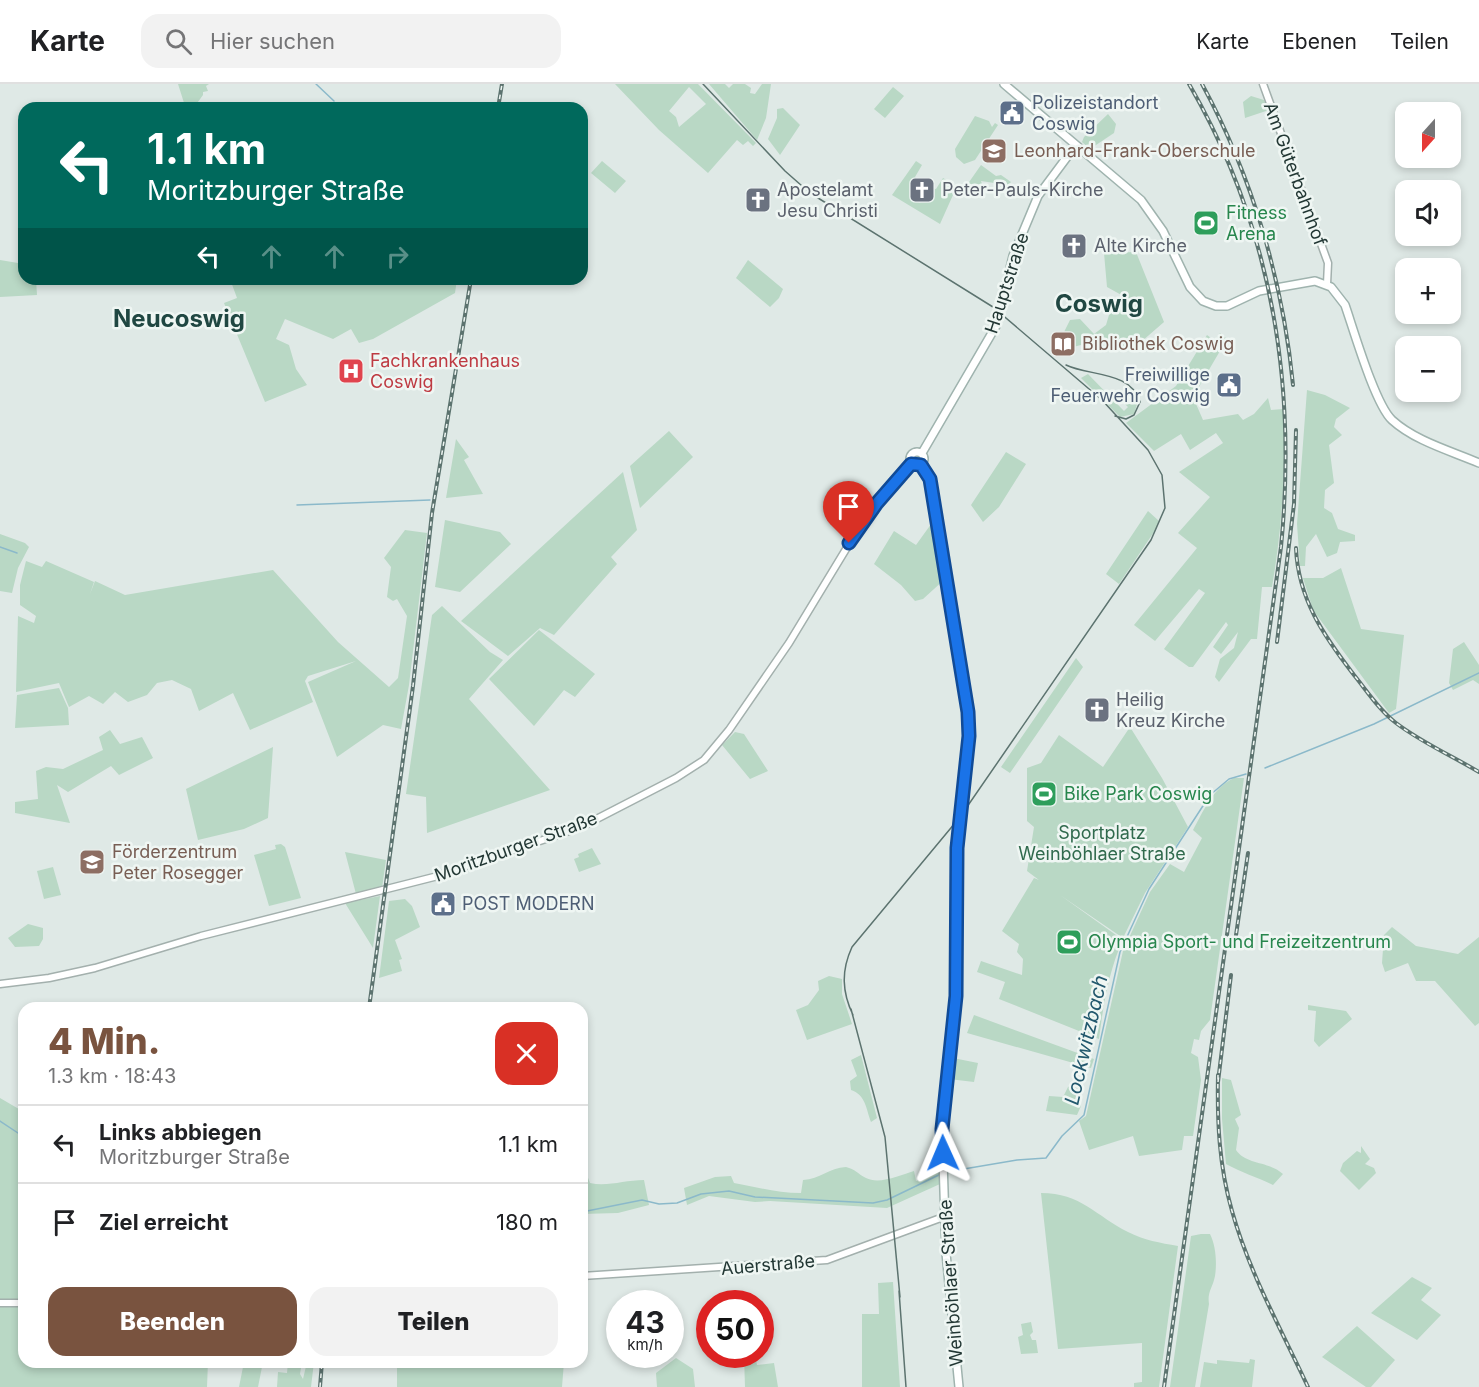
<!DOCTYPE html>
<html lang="de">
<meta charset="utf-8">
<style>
body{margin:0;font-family:Inter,sans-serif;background:#f2f2f2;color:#202124;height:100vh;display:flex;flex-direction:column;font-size:22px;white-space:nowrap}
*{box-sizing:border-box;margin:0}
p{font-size:20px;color:#757577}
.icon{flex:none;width:33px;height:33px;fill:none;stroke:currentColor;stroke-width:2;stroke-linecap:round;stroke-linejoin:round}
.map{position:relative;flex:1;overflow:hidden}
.panel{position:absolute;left:18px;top:918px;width:570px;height:366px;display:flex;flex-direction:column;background:#fff;border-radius:18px;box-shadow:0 3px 9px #0003}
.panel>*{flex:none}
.hud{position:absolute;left:18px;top:18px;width:570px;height:183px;border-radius:18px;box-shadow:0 3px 9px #0003;background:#00695c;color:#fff;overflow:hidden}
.needle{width:39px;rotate:201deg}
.fabs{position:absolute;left:1395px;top:18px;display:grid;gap:12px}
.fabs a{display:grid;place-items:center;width:66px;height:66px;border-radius:12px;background:#fff;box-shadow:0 3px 9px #0003;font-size:30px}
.speed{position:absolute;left:606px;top:1206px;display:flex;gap:12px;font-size:30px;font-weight:700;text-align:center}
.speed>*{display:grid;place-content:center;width:78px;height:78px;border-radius:50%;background:#fff;box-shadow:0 3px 9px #0003;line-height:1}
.speed small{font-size:15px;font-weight:400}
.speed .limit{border:9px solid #d22;background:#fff;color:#111}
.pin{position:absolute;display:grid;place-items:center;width:51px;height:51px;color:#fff;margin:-62px -26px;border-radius:50% 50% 50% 0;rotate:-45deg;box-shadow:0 0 6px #0007}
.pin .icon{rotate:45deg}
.me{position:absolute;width:66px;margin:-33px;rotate:359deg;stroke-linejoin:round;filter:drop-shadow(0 0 4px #0008)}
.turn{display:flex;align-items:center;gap:21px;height:126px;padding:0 30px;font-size:27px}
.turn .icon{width:78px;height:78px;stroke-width:2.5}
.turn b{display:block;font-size:42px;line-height:51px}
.lanes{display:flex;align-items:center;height:57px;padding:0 30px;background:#0003;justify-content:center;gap:30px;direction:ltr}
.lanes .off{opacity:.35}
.round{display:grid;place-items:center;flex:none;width:63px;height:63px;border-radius:18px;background:#f2f2f2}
.head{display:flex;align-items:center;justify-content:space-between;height:102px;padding:0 30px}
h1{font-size:36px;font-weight:800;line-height:45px;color:#79533f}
.button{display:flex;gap:12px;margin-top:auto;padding:12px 30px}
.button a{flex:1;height:69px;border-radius:18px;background:#79533f;color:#fff;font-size:24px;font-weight:800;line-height:69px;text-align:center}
.button a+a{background:#f2f2f2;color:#202124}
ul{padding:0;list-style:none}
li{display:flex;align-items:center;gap:18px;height:78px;padding:0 30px;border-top:2px solid #e0e0e0}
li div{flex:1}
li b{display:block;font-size:22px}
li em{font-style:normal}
header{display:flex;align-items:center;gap:36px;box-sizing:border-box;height:84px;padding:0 30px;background:#fff;border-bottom:2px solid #e0e0e0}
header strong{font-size:28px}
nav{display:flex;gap:33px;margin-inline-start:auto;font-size:21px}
.search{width:420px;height:54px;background:#f2f2f2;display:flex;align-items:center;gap:15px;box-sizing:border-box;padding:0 21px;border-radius:18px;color:#757577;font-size:22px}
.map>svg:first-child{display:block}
</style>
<header>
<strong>Karte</strong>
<div class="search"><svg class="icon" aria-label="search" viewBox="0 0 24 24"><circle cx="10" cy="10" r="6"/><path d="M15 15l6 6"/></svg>Hier suchen</div>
<nav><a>Karte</a><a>Ebenen</a><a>Teilen</a></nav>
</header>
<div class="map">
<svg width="1479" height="1303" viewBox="0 0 1479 1303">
<rect width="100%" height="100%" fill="#dfe9e6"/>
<path fill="#b9d8c5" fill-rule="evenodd" d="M178 0H209L206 2 208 7 203 8V11L195 22 192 18 185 22Z
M615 0H698L756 59 753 62 748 57 743 61 737 56 708 89 659 46ZM689 3 706 20 679 43 676 33 669 27Z
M709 0H725L729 4 733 0H745L751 4 750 9 755 10 762 0H771L766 34 757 56Z
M893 3 904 12 885 34 874 25Z
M1251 12 1264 16 1269 26 1245 34 1243 18Z
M783 24 800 41 780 71 768 55 777 34V25Z
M1108 30 1116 40 1114 49 1090 65 1082 58 1084 53Z
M975 32 989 37 992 43 995 39 998 41 975 76 964 80 956 73 955 65Z
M602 77 626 97 615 109 591 89Z
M916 77 922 81 915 93 921 98 914 109 913 115 920 119 931 104 936 105 943 94 957 102 940 140 892 111Z
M981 81 996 92 1001 91 1011 98 1003 106 1000 105 1001 100 981 97 982 100 967 101Z
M1136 168 1164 238 1141 258 1125 265 1112 268 1081 261 1073 263 1060 247 1064 248 1070 236 1080 235 1094 250 1106 241 1109 231 1125 213 1107 203 1104 169Z
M0 176 24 180V195H36L37 211 0 213Z
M748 176 783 205 779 214 770 223 736 194Z
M230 195H457L455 209 373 255 359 259 351 245 333 255 285 235 276 255 289 261 296 285 307 301 265 318 224 219 237 214Z
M1220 249 1227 255 1193 313 1203 336 1238 330 1243 336 1254 330 1268 314 1271 326 1283 325C1286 385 1282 445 1272 503H1262L1257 555H1251L1219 598 1215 593 1220 575 1234 564 1238 548 1221 570 1213 563 1228 541 1226 538 1193 583H1189L1164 565 1205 509 1199 505 1155 557 1134 541 1197 464 1178 449 1210 413 1179 388 1223 359 1216 349 1190 366 1181 350 1154 367 1126 339 1176 302 1207 251 1215 257Z
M1088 290 1124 327 1128 323 1121 316 1132 307 1138 317 1134 330 1120 333 1081 294Z
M1307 306 1325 311 1350 324 1336 335 1334 343 1342 351 1329 361 1334 399 1325 406 1324 424 1332 429 1338 445 1355 451V457L1340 458 1337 469 1327 473 1316 450 1306 463 1305 482H1300L1297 440Z
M669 347 693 373 640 424 630 382Z
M456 355 469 373 464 376 483 410 446 414Z
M1006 368 1026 380 999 423 983 438 971 421Z
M623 388 637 446 611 473 617 480 554 551 540 544 508 572 461 537Z
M1148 427 1159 437 1156 445 1119 500 1106 490Z
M445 436 500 448 511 460 460 508 435 503Z
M934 436 945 495 923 515 915 517 901 501 874 480 894 447 916 461Z
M405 446 427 449 409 601 401 645 383 641 337 673 308 598 356 577 308 592 305 597 313 618 250 646 233 609 199 627 191 605 172 596 157 599 147 611 128 618 115 608 103 620 89 612 69 623 59 599 16 608 18 532 34 539 36 532 20 521V501L26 477 42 483 46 477 94 498 90 510 95 497 125 511 273 486 338 558 389 603 398 594 407 532 397 515 393 517 387 513 391 483 384 474Z
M0 450 25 459 29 463 18 484 12 509 0 507Z
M1341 484 1361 545 1404 551 1396 625 1389 629 1313 526 1303 494H1323Z
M442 522 490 568 503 576 469 615 550 706 427 749 426 713 406 710 432 531Z
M539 546 595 590 575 613 564 606 534 642 489 595Z
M1464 558 1479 581V600L1473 596 1453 606 1449 599 1453 565Z
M1076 574 1083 583 1010 689 1001 683Z
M59 604 68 624 69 641 15 644 17 611Z
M1130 643 1162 694 1188 743 1145 809 1123 854 1060 811 1123 856C1109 885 1103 923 1099 955L999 915 1005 898 977 888 981 877 1022 891 1023 875 1017 868 1019 860 1002 847 1034 794 1039 796 1027 787 1034 743 1027 737V684L1041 679 1059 651 1103 683Z
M110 646 120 660 142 653 153 674 119 691 111 682 68 708 57 701 70 739 15 729V718L38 715 36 687 46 683 63 685 103 666 99 653Z
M735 648 744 650 768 687 750 695 722 661Z
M273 663 268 734 244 745 198 756 186 705Z
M1234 694H1244L1210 936 1201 947 1199 956 1194 955 1191 969 1198 973 1201 996 1193 1052H1184L1182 1066 1139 1072 1133 1052 1089 1066 1079 1037 1086 1032 1123 867 1150 808 1170 780 1184 788 1202 754 1193 746C1204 726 1213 704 1234 694Z
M275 761 281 760 285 763 301 814 269 822 254 771 276 765Z
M592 764 601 780 579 788 574 775 579 773 578 770Z
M345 768 386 776 382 804 356 810Z
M53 783 61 811 44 815 37 787Z
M380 812 373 864 345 819Z
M405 815 412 822 420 843 395 856 402 875 399 876 402 887 379 894 389 817Z
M28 840 43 844V855L39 862 15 863 8 854Z
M1392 843 1416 862 1458 870 1479 853V939L1475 942 1435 897H1416L1408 879 1385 888 1382 879 1384 851Z
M829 892 842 895V910L852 940 807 956 796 926 808 921 819 906 818 897Z
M1308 921 1346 927 1352 935 1319 963 1314 957 1316 927 1308 926Z
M974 931 1094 975 1091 984 967 949Z
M861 971 877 1034 871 1038C866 1025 866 1011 851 1006L850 997 857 992 851 976Z
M953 974 978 979 974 998 949 995Z
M1222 994 1231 996 1241 1031 1235 1035 1239 1044 1236 1066C1246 1081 1269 1077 1283 1090L1273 1101C1257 1093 1242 1089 1226 1080L1222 1035Z
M1072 1001 1078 1005 1081 1022 1077 1031 1046 1027 1049 1012 1063 1013 1068 1003Z
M0 1014 24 1028V1278H106V1282L107 1278H208L207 1303H0Z
M1361 1062 1370 1075 1365 1080 1374 1084 1376 1089 1359 1106 1340 1087 1343 1079 1357 1067 1361 1069Z
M846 1083C855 1085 858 1090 866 1094 879 1101 901 1091 914 1087L916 1097 939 1086 940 1100 887 1124 770 1117 755 1118 709 1112 687 1121 684 1104 715 1093 731 1092 734 1099C757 1103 777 1109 801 1109L803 1096C820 1095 829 1084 846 1083Z
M587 1091 590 1099C607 1103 625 1096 644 1096L649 1121 618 1129 582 1130V1092Z
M1041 1109C1081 1109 1096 1132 1128 1148 1144 1156 1160 1159 1178 1162L1159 1303H1134V1299L1142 1298V1259L1058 1265Z
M1201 1150H1210C1216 1162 1217 1179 1215 1192 1213 1203 1207 1208 1209 1220L1195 1303H1170L1191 1152Z
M1412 1193 1432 1204 1421 1216 1441 1231 1417 1256 1371 1229Z
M893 1198 900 1303H862V1230H879L878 1199Z
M1031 1238 1033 1248 1030 1251 1032 1256H1036L1038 1269 1021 1270 1018 1253 1023 1251 1021 1240Z
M1357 1242 1395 1276 1371 1303H1366L1322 1273Z
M744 1271H755L757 1281 774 1279 778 1303H745Z
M676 1274 693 1285 695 1303H657L656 1289Z
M1250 1275 1255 1276 1252 1303H1200L1204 1278 1217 1280V1276L1249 1279Z
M244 1278H263L258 1303H239Z
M288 1278H302L300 1290 303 1295 307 1278H314L311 1303H277L278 1288 287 1289Z
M397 1278H564L562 1303H397Z"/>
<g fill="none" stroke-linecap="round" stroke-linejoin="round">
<path stroke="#8bb9ca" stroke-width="1.5" d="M316 0 334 17
M338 23 339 24
M297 421 430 416
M0 463 17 469
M1265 684 1374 640 1479 589
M0 1037 24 1053
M946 1088 1017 1076 1046 1074 1062 1052 1084 1031 1120 868 1149 805 1210 711 1229 695 1246 690
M582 1128 642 1116 659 1120 677 1119 701 1110 729 1107 755 1113 873 1119 887 1116 941 1090"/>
<g stroke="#a3b0ad" stroke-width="9">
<path id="tertiary" d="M1263 0 1328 179 1327 200
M0 900 49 894 95 884 201 852 434 793 581 743 676 694 704 676 729 646 789 559 857 447 898 393 911 380
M582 1192 827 1176 946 1132
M0 1219H24"/>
</g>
<g stroke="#9fb3ae" stroke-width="10">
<path id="secondary" d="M1004 0 1141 116 1163 147 1190 203 1203 217 1216 222H1227L1259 207 1315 197 1331 203 1345 221C1354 247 1375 320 1392 336 1415 357 1451 367 1479 379
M910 375a7 7 0 1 1 14 0a7 7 0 1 1-14 0Z
M922 369 996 242 1013 172 1038 112 1076 61
M922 381 930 395 968 628 969 652 957 764 956 912 942 1045 946 1169 959 1303"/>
</g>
<use href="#tertiary" stroke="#fff" stroke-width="6"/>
<use href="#secondary" stroke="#fff" stroke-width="7"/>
<path stroke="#5c736f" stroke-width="1.5" d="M703 0 785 87 810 109 993 223 1102 316 1148 366 1162 391 1165 424 1151 456 960 733 852 863C841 887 842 908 853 931
M1066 281C1088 292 1132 287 1140 318L1134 331 1126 335 1115 332
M851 925 885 1053 900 1213
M899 1207 906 1303"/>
<g stroke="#5c736f" stroke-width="4">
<path id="rail" d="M1202 0C1252 92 1283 197 1293 301
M498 24 502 0
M1296 464C1298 515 1324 552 1354 591 1367 607 1379 626 1396 639 1421 658 1452 672 1479 688
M1277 558 1294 420 1296 346
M1235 858 1248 769
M369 924 413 602 432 429 471 195
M1218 991C1217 1037 1219 1082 1232 1127 1249 1188 1281 1245 1308 1303
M1218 998 1231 891
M320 1303 322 1278
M1164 1303 1281 463C1297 300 1272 143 1189 0"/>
</g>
<use href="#rail" stroke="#eff6f3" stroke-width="1.5" stroke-dasharray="4.5" stroke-linecap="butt"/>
</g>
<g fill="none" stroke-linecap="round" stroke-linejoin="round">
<g stroke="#114b97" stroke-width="15">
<path id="route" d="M849 459 877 419 911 380 921 381 930 395 968 628 969 652 957 764 956 912 942 1045 943 1069"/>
</g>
<use href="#route" stroke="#1a73e8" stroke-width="10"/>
</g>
<defs>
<g id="civic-square" transform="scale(1.35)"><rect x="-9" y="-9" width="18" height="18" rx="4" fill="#5c6f8a" stroke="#eff6f3"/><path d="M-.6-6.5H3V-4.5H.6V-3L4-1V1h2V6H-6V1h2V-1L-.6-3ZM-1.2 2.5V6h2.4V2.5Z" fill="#fff"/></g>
<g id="school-square" transform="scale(1.35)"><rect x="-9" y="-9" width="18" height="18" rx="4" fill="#8d6e63" stroke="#eff6f3"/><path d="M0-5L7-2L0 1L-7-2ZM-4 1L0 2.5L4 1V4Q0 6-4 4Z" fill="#fff"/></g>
<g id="church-square" transform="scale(1.35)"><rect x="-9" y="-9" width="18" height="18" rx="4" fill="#6b7280" stroke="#eff6f3"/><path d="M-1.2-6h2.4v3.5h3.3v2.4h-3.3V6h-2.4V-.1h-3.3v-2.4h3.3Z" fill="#fff"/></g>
<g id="stadium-square" transform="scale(1.35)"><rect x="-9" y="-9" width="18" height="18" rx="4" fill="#2e9e5b" stroke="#eff6f3"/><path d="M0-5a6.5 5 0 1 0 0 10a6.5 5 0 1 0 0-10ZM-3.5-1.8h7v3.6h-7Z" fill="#fff"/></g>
<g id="library-square" transform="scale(1.35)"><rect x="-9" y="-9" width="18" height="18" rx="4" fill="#8d6e63" stroke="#eff6f3"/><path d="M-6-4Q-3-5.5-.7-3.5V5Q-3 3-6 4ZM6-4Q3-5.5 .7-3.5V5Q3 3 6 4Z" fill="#fff"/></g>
<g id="hospital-square" transform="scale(1.35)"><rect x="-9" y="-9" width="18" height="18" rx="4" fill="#e0444e" stroke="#eff6f3"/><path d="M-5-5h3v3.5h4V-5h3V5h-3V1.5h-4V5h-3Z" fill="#fff"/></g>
</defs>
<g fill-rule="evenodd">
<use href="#civic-square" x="1012" y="29"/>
<use href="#school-square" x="994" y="67"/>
<use href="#church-square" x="922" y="106"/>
<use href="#church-square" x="758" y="116"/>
<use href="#stadium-square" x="1206" y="139"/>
<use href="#church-square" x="1074" y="162"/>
<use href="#library-square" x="1063" y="260"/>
<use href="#hospital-square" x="351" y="287"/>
<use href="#civic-square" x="1229" y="301"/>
<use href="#church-square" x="1097" y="626"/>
<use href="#stadium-square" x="1044" y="710"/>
<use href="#school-square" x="92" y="778"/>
<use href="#civic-square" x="443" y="820"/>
<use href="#stadium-square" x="1069" y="858"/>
</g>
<g text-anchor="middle" stroke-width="5" stroke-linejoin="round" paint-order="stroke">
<g font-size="18" fill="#4e5e75" stroke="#eff6f3" text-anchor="start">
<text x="1032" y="25">Polizeistandort<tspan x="1032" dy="21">Coswig</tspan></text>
<text x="1210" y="297" text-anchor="end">Freiwillige<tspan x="1210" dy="21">Feuerwehr Coswig</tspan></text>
<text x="462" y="826">POST MODERN</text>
</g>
<g font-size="18" fill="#785e54" stroke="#eff6f3" text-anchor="start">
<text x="1014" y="73">Leonhard-Frank-Oberschule</text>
<text x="1082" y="266">Bibliothek Coswig</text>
<text x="112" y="774">Förderzentrum<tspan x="112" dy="21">Peter Rosegger</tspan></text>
</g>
<g font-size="18" fill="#223734" stroke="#eff6f3">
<text transform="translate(1295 90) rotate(70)" y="6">Am Güterbahnhof</text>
<text transform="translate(1007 199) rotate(-72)" y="6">Hauptstraße</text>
<text transform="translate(516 763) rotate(-20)" y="6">Moritzburger Straße</text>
<text transform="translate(768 1181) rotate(-5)" y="6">Auerstraße</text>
<text transform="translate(951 1199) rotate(-94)" y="6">Weinböhlaer Straße</text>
</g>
<g font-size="18" fill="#5b616d" stroke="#eff6f3" text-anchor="start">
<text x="777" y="112">Apostelamt<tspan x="777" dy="21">Jesu Christi</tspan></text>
<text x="942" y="112">Peter-Pauls-Kirche</text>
<text x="1094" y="168">Alte Kirche</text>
<text x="1116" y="622">Heilig<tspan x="1116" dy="21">Kreuz Kirche</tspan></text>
</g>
<g font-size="18" fill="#27864d" stroke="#eff6f3" text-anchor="start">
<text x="1226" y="135">Fitness<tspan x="1226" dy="21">Arena</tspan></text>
<text x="1064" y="716">Bike Park Coswig</text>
<text x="1088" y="864">Olympia Sport- und Freizeitzentrum</text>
</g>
<g font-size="18" fill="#be3a42" stroke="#eff6f3" text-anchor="start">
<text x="370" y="283">Fachkrankenhaus<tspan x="370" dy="21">Coswig</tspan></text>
</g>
<g font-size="18" fill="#306a4d" stroke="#eff6f3">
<text x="1102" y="755">Sportplatz<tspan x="1102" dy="21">Weinböhlaer Straße</tspan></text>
</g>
<g font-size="20" font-style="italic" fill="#22586d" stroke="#eff6f3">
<text transform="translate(1086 956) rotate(-77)" y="7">Lockwitzbach</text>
</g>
<g font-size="24" font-weight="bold" fill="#204742" stroke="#eff6f3">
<text x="1099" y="228">Coswig</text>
<text x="179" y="243">Neucoswig</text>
</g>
</g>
</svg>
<div class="fabs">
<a><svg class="needle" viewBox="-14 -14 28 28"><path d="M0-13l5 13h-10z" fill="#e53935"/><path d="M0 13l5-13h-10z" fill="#757577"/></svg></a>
<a><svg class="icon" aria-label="sound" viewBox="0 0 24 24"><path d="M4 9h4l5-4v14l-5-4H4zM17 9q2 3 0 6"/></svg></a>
<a>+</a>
<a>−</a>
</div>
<div class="speed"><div>43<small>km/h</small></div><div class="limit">50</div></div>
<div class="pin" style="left:849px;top:459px;background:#d93025"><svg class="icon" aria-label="arrive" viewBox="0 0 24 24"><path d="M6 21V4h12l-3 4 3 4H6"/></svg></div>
<svg class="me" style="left:943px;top:1069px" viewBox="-20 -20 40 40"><path d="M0-17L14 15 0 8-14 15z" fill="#1a73e8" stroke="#fff" stroke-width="4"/></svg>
<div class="hud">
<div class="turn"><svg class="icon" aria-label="left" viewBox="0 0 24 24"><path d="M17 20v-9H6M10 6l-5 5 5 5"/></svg><div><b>1.1 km</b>Moritzburger Straße</div></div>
<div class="lanes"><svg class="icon" aria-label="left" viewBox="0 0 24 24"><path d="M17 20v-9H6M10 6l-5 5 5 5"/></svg><svg class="icon off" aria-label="ahead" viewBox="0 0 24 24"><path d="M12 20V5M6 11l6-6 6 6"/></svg><svg class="icon off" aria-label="ahead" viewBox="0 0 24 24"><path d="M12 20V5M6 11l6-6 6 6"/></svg><svg class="icon off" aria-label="right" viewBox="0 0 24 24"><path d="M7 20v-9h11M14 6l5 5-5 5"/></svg></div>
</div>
<section class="panel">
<div class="head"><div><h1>4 Min.</h1><p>1.3 km · 18:43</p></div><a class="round" style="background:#d93025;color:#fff"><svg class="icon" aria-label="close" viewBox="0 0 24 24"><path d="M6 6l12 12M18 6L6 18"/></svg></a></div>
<ul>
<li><svg class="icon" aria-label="left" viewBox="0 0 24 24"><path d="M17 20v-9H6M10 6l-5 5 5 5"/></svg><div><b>Links abbiegen</b><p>Moritzburger Straße</p></div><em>1.1 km</em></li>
<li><svg class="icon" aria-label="arrive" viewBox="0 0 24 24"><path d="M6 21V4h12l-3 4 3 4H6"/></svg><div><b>Ziel erreicht</b></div><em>180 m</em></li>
</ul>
<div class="button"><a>Beenden</a><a>Teilen</a></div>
</section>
</div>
